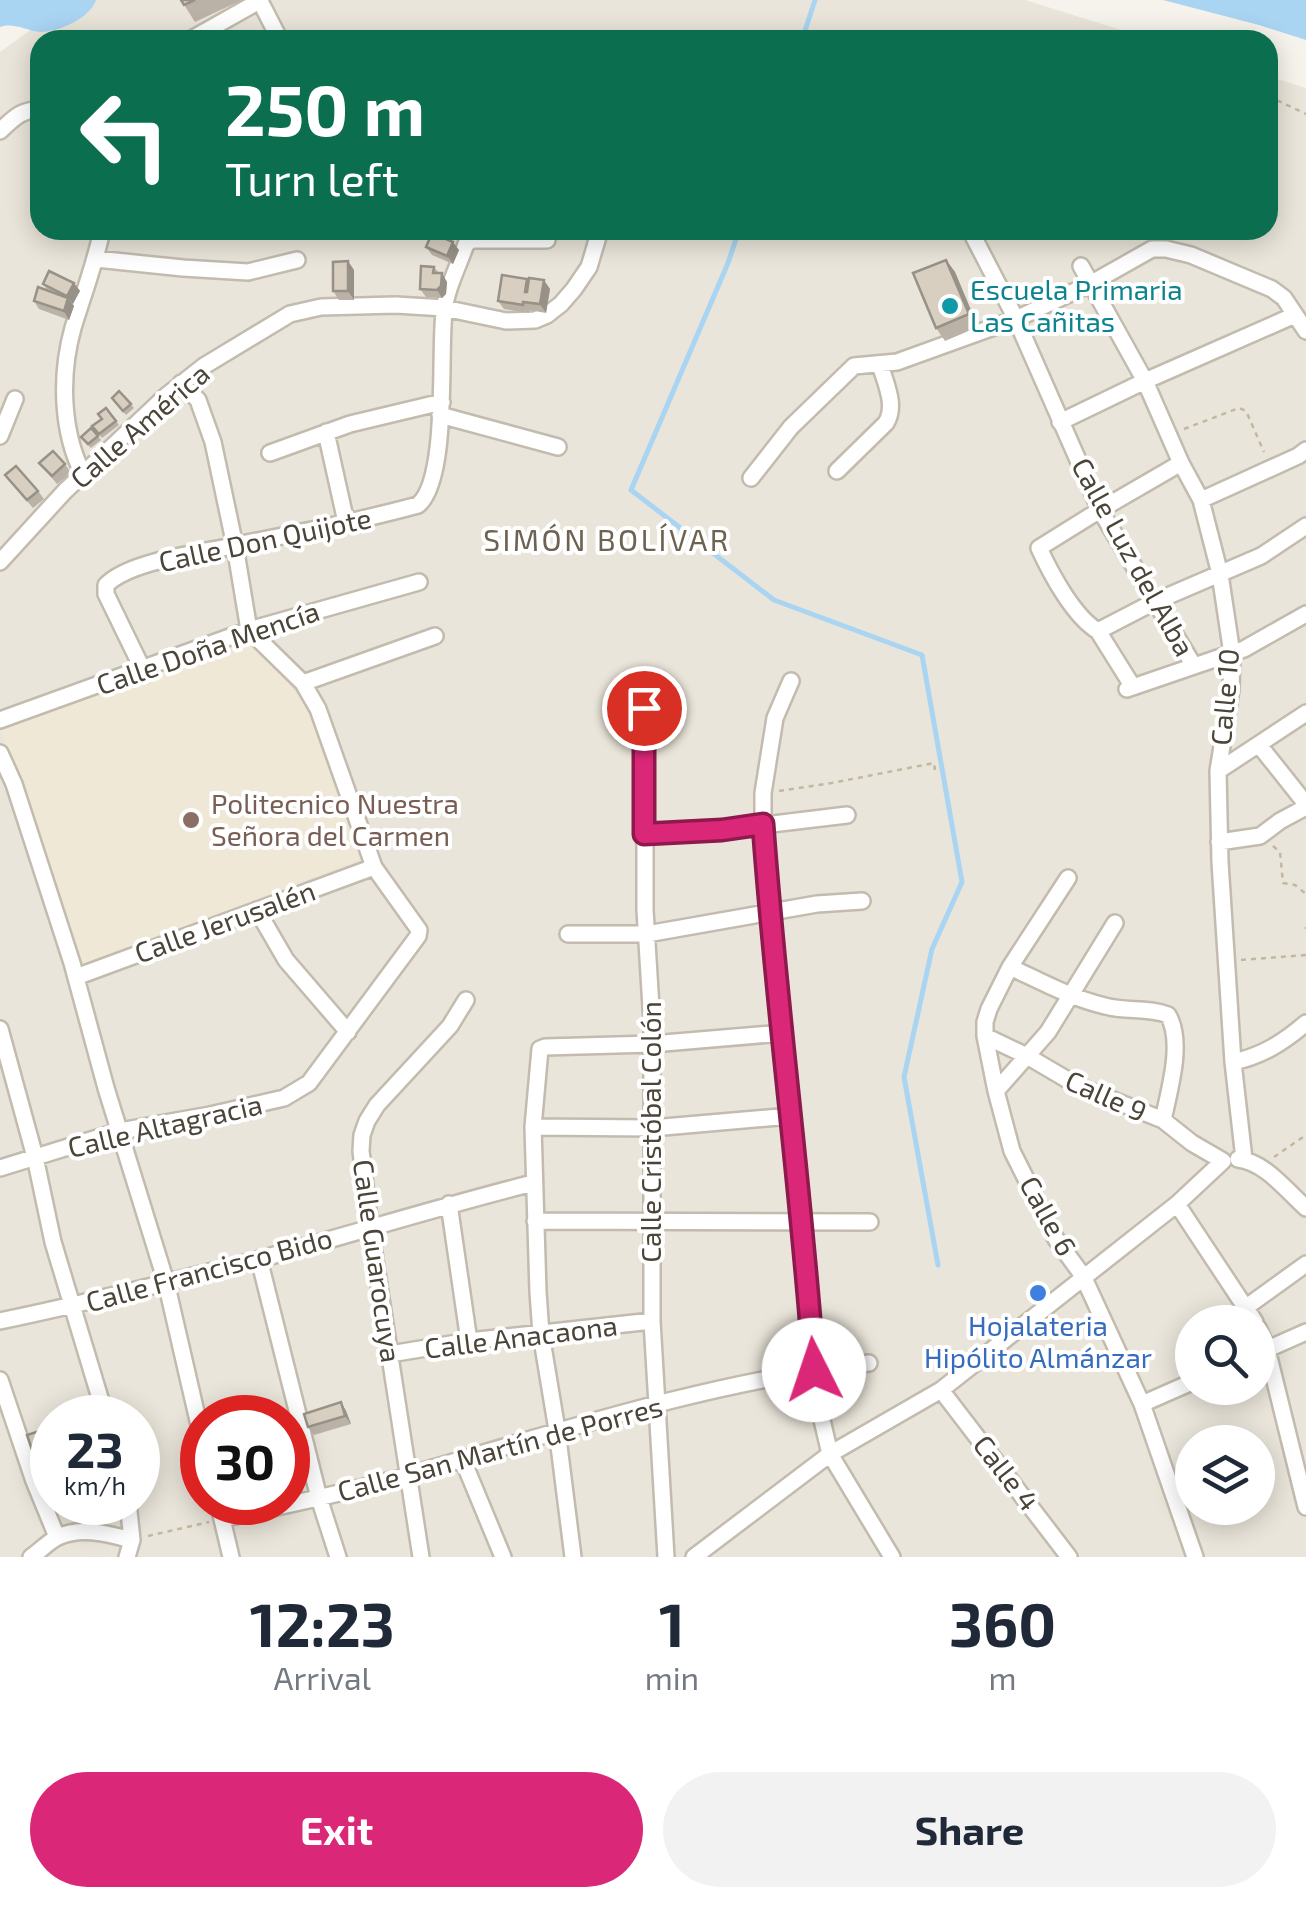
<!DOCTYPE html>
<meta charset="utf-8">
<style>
body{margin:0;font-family:"Exo 2",sans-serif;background:#f2f2f3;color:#1f2937;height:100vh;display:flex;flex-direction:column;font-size:38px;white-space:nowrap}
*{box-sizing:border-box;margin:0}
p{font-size:32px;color:#747a83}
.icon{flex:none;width:55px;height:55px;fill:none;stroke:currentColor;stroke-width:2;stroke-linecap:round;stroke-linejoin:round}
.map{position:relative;height:1557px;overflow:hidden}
.details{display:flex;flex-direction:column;background:#fff;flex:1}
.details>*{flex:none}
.hud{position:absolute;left:30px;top:30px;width:1248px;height:210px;border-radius:30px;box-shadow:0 5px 25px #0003;background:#0b6e4f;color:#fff;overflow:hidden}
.fabs{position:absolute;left:1175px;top:1305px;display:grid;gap:20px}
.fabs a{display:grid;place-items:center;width:100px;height:100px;border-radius:50%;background:#fff;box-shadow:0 5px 25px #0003;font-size:50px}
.speed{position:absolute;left:30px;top:1395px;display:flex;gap:20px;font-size:50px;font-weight:700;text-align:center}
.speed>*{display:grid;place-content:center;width:130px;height:130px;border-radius:50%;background:#fff;box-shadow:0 5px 25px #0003;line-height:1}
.speed small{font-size:25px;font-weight:400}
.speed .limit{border:15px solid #d22;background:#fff;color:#111}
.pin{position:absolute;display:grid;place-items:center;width:85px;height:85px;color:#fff;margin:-42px;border:5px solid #fff;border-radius:50%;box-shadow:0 2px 10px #0007}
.me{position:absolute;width:110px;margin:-55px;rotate:356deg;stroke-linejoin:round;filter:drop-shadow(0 0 8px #0008)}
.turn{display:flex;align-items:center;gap:35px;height:210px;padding:0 30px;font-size:45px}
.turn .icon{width:130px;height:130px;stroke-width:2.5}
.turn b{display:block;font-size:70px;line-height:85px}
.eta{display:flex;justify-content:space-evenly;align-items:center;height:170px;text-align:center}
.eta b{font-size:60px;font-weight:700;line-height:70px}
.cta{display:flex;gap:20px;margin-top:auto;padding:20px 30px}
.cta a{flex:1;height:115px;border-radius:60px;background:#db2777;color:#fff;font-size:40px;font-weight:700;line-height:115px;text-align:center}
.cta a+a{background:#f2f2f3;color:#1f2937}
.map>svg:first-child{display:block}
</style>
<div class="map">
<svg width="1306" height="1557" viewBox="0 0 1306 1557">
<rect width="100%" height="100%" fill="#f6f3ec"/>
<path fill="#eae5da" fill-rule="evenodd" d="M72 0H1025L1153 40H40V230H1268V76L1306 88V1557H0V52ZM1192 1322H1258V1388H1192ZM52 1418H138V1502H52ZM202 1418H288V1502H202ZM1192 1442H1258V1508H1192Z"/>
<path fill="#efe8d6" d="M247 639 280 672 310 713 361 859 81 966 22 781 0 729Z"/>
<path fill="#a9d4f2" d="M0 0H96C90 18 59 32 41 32 26 31 15 22 0 27Z
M1163 0H1306V40L1259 25Z"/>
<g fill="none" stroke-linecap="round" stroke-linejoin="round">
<path stroke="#a9d4f2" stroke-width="5" d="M802 40 815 0
M739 230 728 263 631 490 774 600 922 655 962 882 932 949 904 1077 938 1265"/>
<g stroke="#c2bbae" stroke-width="20">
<path id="minor" d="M260 1 280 40
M190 40 261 0
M0 131C13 119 21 109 40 110
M970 230 1016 319 1100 510 1194 666
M96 259 183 268 248 272 297 260
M1081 266 1145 381 1181 463 1201 500 1220 574 1232 654 1231 690 1218 771 1220 862 1233 1062 1244 1159
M440 415 558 447
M1060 422 1145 381 1295 315
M326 432 346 522
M0 436 15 399
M270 453 350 424 442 402
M837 471 886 423C897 405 885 383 880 364
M83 474C61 431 60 374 73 328 83 295 95 264 102 230
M751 478 791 427 854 366 897 362 1016 319 1090 284 1152 249H1166L1191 255 1272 289 1284 298 1306 331
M1201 500 1298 456 1306 450
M0 562 65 491 166 396 204 366 290 314 321 307 396 305 444 308 506 321 535 320 547 315 561 304 574 289 589 267 600 230
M1098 631 1154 602 1261 556 1306 526
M142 668 106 594V585C131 560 202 553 237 545 298 533 359 521 418 505 449 480 439 352 444 312 446 289 459 265 466 244L472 240H547
M791 681 775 718 763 793V824L769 912 784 1046 814 1370 822 1420 830 1454 892 1557
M303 683 435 636
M1133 687 1098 631C1074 617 1051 574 1039 548L1100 510 1181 463
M1127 689 1244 649 1306 614
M645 707V910L652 1024V1321L666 1557
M0 720 249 630 419 582
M1259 745 1306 804
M0 753 14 784 72 963 106 1088 166 1282 202 1438
M1218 771 1306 713
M644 833 722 830 847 815
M1219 842 1260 836 1280 821 1306 807
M1068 878 1010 967 989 1009 985 1022V1036L996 1091 1012 1151 1056 1239 1083 1276 1142 1404 1195 1557
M257 910 286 960 348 1032
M568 934H647L817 904 862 901
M1010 967C1042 982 1071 998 1105 1006 1126 1012 1148 1007 1168 1015 1184 1042 1169 1091 1163 1120
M76 977 374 867
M0 1029 35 1157 53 1242 106 1418
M985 1036 1027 1056 1078 1086 1163 1120 1192 1143 1223 1161
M1233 1062C1262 1056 1284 1042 1306 1023
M996 1091 1048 1032 1115 923
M533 1127 652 1128 791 1116
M1238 1159C1265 1162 1286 1190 1306 1208
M0 1168 120 1131 210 1115 284 1098 309 1083 418 936 419 930 374 867 318 709 303 683 249 630 235 546 213 442 198 400 181 383
M449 1204 469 1341
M1177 1204 1255 1322
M535 1221 870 1222
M259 1259 319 1498 338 1557
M1245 1308 1306 1264
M0 1321C87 1303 174 1281 260 1259 352 1234 442 1206 533 1183
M1258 1328 1267 1349 1306 1507
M1261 1352 1306 1332
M390 1354 469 1341 652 1321
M0 1380 34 1481 57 1537
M941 1390 1069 1557
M1142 1404 1192 1382
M462 1458 503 1557
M218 1502 231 1557
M222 1519C284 1505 348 1493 409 1475 560 1431 712 1381 869 1363
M31 1557C40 1551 49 1541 58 1537 82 1526 108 1534 132 1540
M127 1557 132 1540 128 1502
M421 1557 370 1227 361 1151 362 1135 367 1121 377 1105 450 1026 466 1000
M573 1557 557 1430 541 1334 538 1292 533 1127 540 1049 545 1047 652 1044 783 1033
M694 1557 830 1454 941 1390 1177 1204 1223 1161"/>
</g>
<path stroke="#c4b79f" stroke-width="2.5" stroke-dasharray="5 5" stroke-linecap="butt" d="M1268 96 1306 114
M1198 240 1202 230
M1184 429 1239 408 1246 411 1264 452
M779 791 832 783 934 763 935 770
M1273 846 1280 852 1283 883 1295 885 1306 894
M1306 927V929
M1241 960 1306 955
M1274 1157 1306 1135
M148 1536 209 1522"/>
<use href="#minor" stroke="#fff" stroke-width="15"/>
</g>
<path fill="#bab2a6" d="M181 0H242L195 22Z
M426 247 459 250 453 264 432 255Z
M946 260 955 272 978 327 945 341 936 328Z
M434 267 447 282 446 294 442 298 426 297 420 289Z
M354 270V300H339L333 291Z
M527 279 529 282 550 289 546 313 529 310V313L504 309 498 301Z
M74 283 80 291 72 303 74 306 69 320 39 309 34 301 48 291 43 284Z
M119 391 134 408 126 415 114 402Z
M106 408 119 425 102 438 92 426 101 418Z
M91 428 101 440 91 448 84 441Z
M39 463 65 464 71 473 57 484Z
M5 475 38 491 44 499 33 508Z
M341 1402 346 1411 351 1424 314 1435 308 1427Z
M52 1427V1454L38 1458 32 1450Z"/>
<path fill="#979187" d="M453 242 459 250 453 264 447 256Z
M946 260 955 272 978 327 969 314Z
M348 261 354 270V300L348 291Z
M442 273 447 282 446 294 442 298 437 290Z
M544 280 550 289 546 313 540 304Z
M74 283 80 291 73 304 67 296Z
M68 298 74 306 69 320 64 311Z
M341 1402 346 1411 351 1424 345 1416Z"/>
<path fill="#d8cfc1" stroke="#979187" stroke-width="2.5" d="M181 0H195L184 5Z
M432 233 453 242 447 256 426 247Z
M946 260 969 314 936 328 913 273Z
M348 261V291H333V262Z
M421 266 434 267 433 273H442L441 286 437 290 420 289Z
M49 271 74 283 67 296 43 284Z
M502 275 527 279 525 292H527L529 278 544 280 540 304 523 302V305L498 301Z
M38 287 68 298 64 311 34 301Z
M119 391 131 404 123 411 112 398Z
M106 408 116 421 99 434 92 426 102 419 98 414Z
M91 428 98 436 88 444 81 437Z
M53 451 65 464 52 476 39 463Z
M16 466 38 491 27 500 5 475Z
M341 1402 345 1416 308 1427 304 1414Z
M52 1427V1444L32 1450 27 1435Z"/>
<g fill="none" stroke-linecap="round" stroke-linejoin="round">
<g stroke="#8e194d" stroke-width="25">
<path id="route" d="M644 708V834L722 830 763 824C776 1006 801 1187 814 1370"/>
</g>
<use href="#route" stroke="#db2777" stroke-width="18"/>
</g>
<circle fill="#0f9aa8" stroke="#fff" stroke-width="4" cx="950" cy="306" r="10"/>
<circle fill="#8d6e63" stroke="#fff" stroke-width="4" cx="191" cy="820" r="10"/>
<circle fill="#3f7fe0" stroke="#fff" stroke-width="4" cx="1038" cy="1293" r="10"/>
<g text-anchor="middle" stroke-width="8" stroke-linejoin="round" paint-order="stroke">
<g font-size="28" fill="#0d838f" stroke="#fff" text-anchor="start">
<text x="970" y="300">Escuela Primaria<tspan x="970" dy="32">Las Cañitas</tspan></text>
</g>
<g font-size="28" fill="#4b4439" stroke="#fff">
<text transform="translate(140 426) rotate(-41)" y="10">Calle América</text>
<text transform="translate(265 540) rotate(-12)" y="10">Calle Don Quijote</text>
<text transform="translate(1133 557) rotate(61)" y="10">Calle Luz del Alba</text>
<text transform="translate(208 648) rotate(-19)" y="10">Calle Doña Mencía</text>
<text transform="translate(1225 697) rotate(-85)" y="10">Calle 10</text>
<text transform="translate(225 922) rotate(-20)" y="10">Calle Jerusalén</text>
<text transform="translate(1106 1096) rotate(24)" y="10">Calle 9</text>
<text transform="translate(165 1126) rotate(-13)" y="10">Calle Altagracia</text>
<text transform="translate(651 1132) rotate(-90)" y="10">Calle Cristóbal Colón</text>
<text transform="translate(1048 1216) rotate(61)" y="10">Calle 6</text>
<text transform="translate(377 1261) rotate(82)" y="10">Calle Guarocuya</text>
<text transform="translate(209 1270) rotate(-15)" y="10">Calle Francisco Bido</text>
<text transform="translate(521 1337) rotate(-7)" y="10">Calle Anacaona</text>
<text transform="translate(500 1449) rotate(-15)" y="10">Calle San Martín de Porres</text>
<text transform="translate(1006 1473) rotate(52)" y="10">Calle 4</text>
</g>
<g font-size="28" fill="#785e54" stroke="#fff" text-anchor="start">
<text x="211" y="814">Politecnico Nuestra<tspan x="211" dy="32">Señora del Carmen</tspan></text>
</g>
<g font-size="28" fill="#366cbe" stroke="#fff">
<text x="1038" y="1336">Hojalateria<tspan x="1038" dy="32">Hipólito Almánzar</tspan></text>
</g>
<g font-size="30" letter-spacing="2.5" fill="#6e6250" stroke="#fff">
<text x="607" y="551">SIMÓN BOLÍVAR</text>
</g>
</g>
</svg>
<div class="fabs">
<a><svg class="icon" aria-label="search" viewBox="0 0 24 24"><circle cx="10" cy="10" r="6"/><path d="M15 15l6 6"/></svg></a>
<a><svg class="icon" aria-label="layers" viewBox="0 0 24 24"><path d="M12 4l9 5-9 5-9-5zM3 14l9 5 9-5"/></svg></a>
</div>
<div class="speed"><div>23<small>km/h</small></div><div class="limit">30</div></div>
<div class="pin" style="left:644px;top:708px;background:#d93025"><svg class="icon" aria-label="arrive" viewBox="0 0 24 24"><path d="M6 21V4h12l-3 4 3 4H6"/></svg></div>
<svg class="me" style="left:814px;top:1370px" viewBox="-20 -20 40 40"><circle r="19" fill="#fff"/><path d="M0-13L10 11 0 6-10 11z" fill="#db2777"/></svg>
<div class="hud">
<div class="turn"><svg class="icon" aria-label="left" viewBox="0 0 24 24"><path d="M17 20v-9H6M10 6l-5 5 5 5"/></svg><div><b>250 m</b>Turn left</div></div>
</div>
</div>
<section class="details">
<div class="eta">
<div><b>12:23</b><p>Arrival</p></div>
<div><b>1</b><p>min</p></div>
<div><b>360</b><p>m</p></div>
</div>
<div class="cta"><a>Exit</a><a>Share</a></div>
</section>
